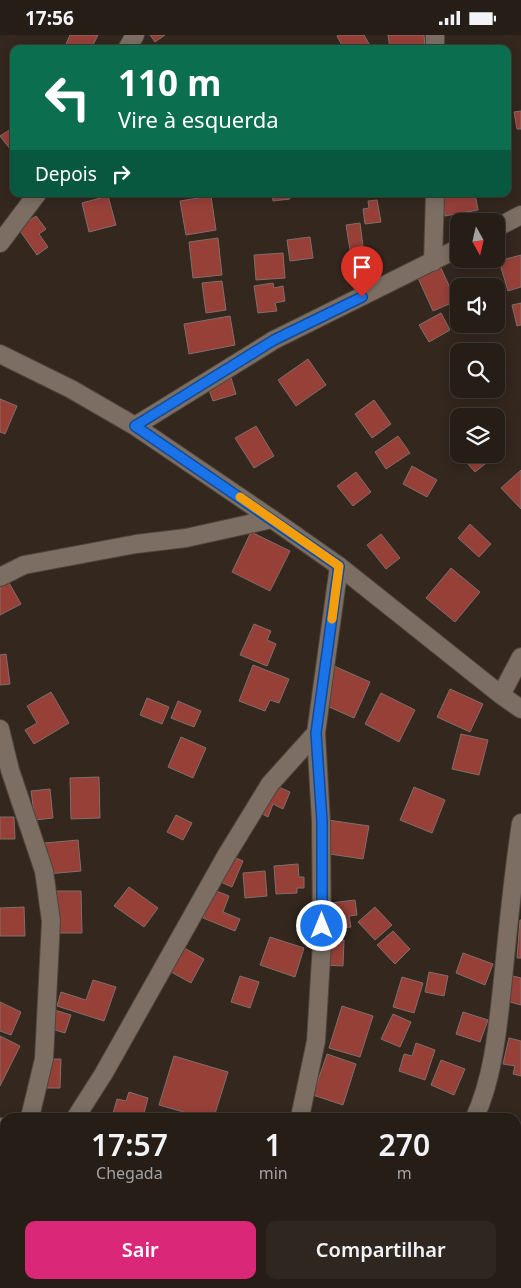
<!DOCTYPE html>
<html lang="pt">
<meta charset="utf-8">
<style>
body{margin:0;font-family:"Noto Sans",sans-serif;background:#2e261f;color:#f1f3f6;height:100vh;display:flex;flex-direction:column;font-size:19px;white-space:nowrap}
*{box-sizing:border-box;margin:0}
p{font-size:16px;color:#a4a2a1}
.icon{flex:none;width:28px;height:28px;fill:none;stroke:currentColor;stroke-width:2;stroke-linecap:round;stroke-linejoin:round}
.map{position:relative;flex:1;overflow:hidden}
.details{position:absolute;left:0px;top:1078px;width:521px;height:176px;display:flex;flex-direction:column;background:#261d16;border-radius:15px 15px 0 0;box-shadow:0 2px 12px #0003,0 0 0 1px #423b35}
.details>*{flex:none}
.hud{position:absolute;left:10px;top:10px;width:501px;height:152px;border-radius:10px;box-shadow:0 2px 12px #0003,0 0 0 1px #423b35;background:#0b6e4f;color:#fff;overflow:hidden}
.needle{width:32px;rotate:172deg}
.controls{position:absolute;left:450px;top:178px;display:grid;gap:10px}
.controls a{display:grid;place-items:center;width:55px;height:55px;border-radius:10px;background:#261d16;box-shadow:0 2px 12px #0003,0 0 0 1px #423b35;font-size:25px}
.pin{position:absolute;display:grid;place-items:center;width:42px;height:42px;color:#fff;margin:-51px -21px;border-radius:50% 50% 50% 0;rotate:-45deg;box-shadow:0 0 5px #0007}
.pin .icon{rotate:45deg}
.me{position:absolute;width:55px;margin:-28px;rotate:0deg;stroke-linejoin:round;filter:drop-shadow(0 0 4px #0008)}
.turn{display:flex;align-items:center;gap:18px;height:105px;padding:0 25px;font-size:22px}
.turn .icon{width:65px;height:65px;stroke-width:2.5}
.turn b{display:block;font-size:35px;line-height:42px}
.then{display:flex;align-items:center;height:48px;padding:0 25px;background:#0003;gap:10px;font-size:19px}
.eta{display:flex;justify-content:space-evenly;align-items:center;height:85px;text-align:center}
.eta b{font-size:30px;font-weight:600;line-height:35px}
.action{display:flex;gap:10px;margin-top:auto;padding:10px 25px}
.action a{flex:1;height:58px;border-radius:10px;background:#db2777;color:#fff;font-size:20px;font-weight:600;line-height:58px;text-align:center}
.action a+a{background:#2e261f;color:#f1f3f6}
.status{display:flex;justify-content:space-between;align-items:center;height:35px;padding:0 25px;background:#261d16;direction:ltr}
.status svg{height:14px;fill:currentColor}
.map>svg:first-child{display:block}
</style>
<div class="status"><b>17:56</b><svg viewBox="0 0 49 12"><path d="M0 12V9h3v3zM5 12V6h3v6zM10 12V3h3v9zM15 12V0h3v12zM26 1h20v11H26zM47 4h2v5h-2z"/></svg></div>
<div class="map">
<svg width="521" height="1253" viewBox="0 0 521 1253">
<rect width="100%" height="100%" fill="#33271e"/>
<path fill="#964038" stroke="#816e6b" d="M70 0H98L91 14H64Z
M150 0H165L155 7Z
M339 0H364L372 14H344L337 1Z
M388 0H424L425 12 390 14Z
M521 76V94H517L514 77Z
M14 92V119L0 101Z
M272 159H290V164L273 166Z
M442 159H475L478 175 445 181Z
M108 161 116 190 89 197 82 168Z
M211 161 216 195 186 200 180 166Z
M377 165 381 187 365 189 363 174 369 173 368 166Z
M36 181 46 194 39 199 48 212 37 220 18 193Z
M360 188 364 219 351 221 346 190Z
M310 202 313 223 290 226 287 205Z
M218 203 222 240 193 243 189 207Z
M283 218 285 243 256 245 254 220Z
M521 220V252L508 256 499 226Z
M436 222 456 266 433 276 413 232Z
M222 246 226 275 206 278 202 248Z
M273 248 274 253 283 251 285 266 275 268 277 276 258 278 254 251Z
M521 268V290L517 291 512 270Z
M441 278 450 295 429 307 419 290Z
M230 281 235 310 189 319 184 289Z
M308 324 326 350 296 371 278 345Z
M231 343 236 359 213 366 205 344 219 347Z
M0 364 17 371 5 399 0 397Z
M374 365 391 389 372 403 355 379Z
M256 391 274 421 254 433 235 403Z
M398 401 410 418 386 434 375 417Z
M459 419H491L494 422 475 437Z
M412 431 437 445 427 462 403 449Z
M521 435V474L501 453Z
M356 437 371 457 353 471 337 451Z
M470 489 491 509 479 522 458 503Z
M251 497 290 516 270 556 232 537Z
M381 499 400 523 386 534 367 510Z
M451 533 480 557 455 587 426 563Z
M8 546 21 569 0 580V550Z
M254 589 271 596 267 605 276 609 267 631 240 620Z
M6 619 10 649 0 650V620Z
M253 630 289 644 279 668 270 665 265 676 239 666Z
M334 631 370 647 354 683 318 667Z
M450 654 483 669 470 697 437 682Z
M51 657 69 688 34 709 25 695 37 688 27 671Z
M381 658 415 675 399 707 365 689Z
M147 663 169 672 162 689 140 680Z
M178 666 201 676 194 692 171 683Z
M461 699 488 705 479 740 452 734Z
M181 702 206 713 193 743 168 732Z
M99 742 100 783 71 784 70 743Z
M265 746 290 757 283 774 273 769 268 782 252 774Z
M414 752 445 765 432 798 400 785Z
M50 754 53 783 35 785 31 756Z
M176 780 192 788 183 805 167 797Z
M0 782H14L15 804H0Z
M328 785 369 791 363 824 323 818Z
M78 805 81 836 47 839 45 808Z
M227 819 243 826 232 852 216 845Z
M298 829 299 842H304V853H297V858L276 859 274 831Z
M265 836 267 861 245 863 243 838Z
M129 852 158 873 144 892 114 871Z
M214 855 229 861 223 877 240 884 235 896 203 883Z
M52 856H81L82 898H52Z
M355 865 357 880 349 881 351 892 326 896 322 869Z
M24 872 25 901H0V873Z
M375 872 392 890 375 905 358 887Z
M520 885H521V923H517Z
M393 896 410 914 395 929 377 910Z
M270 902 304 913 295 942 260 930Z
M326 904 344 905 343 931 324 930Z
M177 909 204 924 191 948 164 933Z
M463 918 493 929 485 950 456 938Z
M429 937 448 941 444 961 425 957Z
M240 941 259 947 250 973 231 967Z
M513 941 521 943V970L506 966Z
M402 942 423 948 414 978 393 972Z
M93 945 116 952 104 986 57 971 61 957 86 965Z
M0 967 21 977 11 1000 0 996Z
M342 971 373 981 360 1022 329 1013Z
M48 973 71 980 65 998 42 991Z
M463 977 488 985 480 1007 456 999Z
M393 979 411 987 400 1012 381 1004Z
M0 1001 20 1011 0 1051Z
M509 1003 521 1006V1041L513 1039 515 1031 503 1029Z
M416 1008 435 1015 425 1045 399 1036 404 1019 412 1021Z
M327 1019 356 1029 343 1070 313 1060Z
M174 1021 228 1037 214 1082H201L159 1070Z
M43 1024H61L60 1053H43Z
M441 1025 465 1034 454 1060 431 1050Z
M129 1057 148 1063 143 1082H112L117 1064 126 1066Z
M516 1223 521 1224V1253H495L496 1249H516Z
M197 1249H201L215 1253H195Z
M269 1249H309L308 1253H269Z
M440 1249H469L468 1253 439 1252Z"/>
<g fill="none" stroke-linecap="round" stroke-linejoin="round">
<g stroke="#4e443c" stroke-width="20">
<path id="minor" d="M435 0V14
M127 14 135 0
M496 193 521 180
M0 208 37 159
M433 227 435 159
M0 319 71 354 135 391 272 484 339 531 501 660 521 674
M135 391 274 305 459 213
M0 542 24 530 136 509 186 503 272 484
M501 660 521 622
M0 694 10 735 44 836 51 886 44 1024 30 1082
M76 1082 104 1038 226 821 270 749 316 698
M300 1082 316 1006 322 908 321 786 316 698 339 531
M475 1082C494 1041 498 989 503 944 508 892 513 840 521 788
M0 1092 5 1096
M60 1249 61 1253
M258 1253 260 1249
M378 1253 381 1249"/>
</g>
<use href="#minor" stroke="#7c6e63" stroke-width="18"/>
</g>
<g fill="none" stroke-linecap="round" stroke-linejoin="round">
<g stroke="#114b97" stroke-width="12">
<path id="route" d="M322 891V786L316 698 339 531 135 391 274 305 362 262"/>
</g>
<use href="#route" stroke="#1a73e8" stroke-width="9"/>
<path stroke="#f59e0b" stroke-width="9" d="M240 462 339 531 332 584"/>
</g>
</svg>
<div class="controls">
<a><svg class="needle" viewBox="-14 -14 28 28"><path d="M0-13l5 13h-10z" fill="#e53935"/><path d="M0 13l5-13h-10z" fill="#a4a2a1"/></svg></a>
<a><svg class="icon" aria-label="sound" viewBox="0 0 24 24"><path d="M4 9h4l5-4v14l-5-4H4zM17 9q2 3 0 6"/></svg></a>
<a><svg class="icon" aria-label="search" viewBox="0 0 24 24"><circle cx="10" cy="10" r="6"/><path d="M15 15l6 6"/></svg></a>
<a><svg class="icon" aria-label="layers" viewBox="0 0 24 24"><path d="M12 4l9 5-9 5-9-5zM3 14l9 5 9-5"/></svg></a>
</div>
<div class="pin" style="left:362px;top:262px;background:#d93025"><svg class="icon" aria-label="arrive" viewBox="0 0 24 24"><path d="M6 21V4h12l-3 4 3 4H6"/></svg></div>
<svg class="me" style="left:322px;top:891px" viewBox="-20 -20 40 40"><circle r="17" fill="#1a73e8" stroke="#fff" stroke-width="3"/><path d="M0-11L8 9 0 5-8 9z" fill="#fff"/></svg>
<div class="hud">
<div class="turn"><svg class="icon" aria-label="left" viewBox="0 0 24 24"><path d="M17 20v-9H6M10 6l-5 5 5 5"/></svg><div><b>110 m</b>Vire à esquerda</div></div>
<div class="then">Depois<svg class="icon" aria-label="right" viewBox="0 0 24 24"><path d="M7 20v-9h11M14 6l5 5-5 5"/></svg></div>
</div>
<section class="details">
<div class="eta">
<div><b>17:57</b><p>Chegada</p></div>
<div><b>1</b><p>min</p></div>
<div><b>270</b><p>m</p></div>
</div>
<div class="action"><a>Sair</a><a>Compartilhar</a></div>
</section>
</div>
